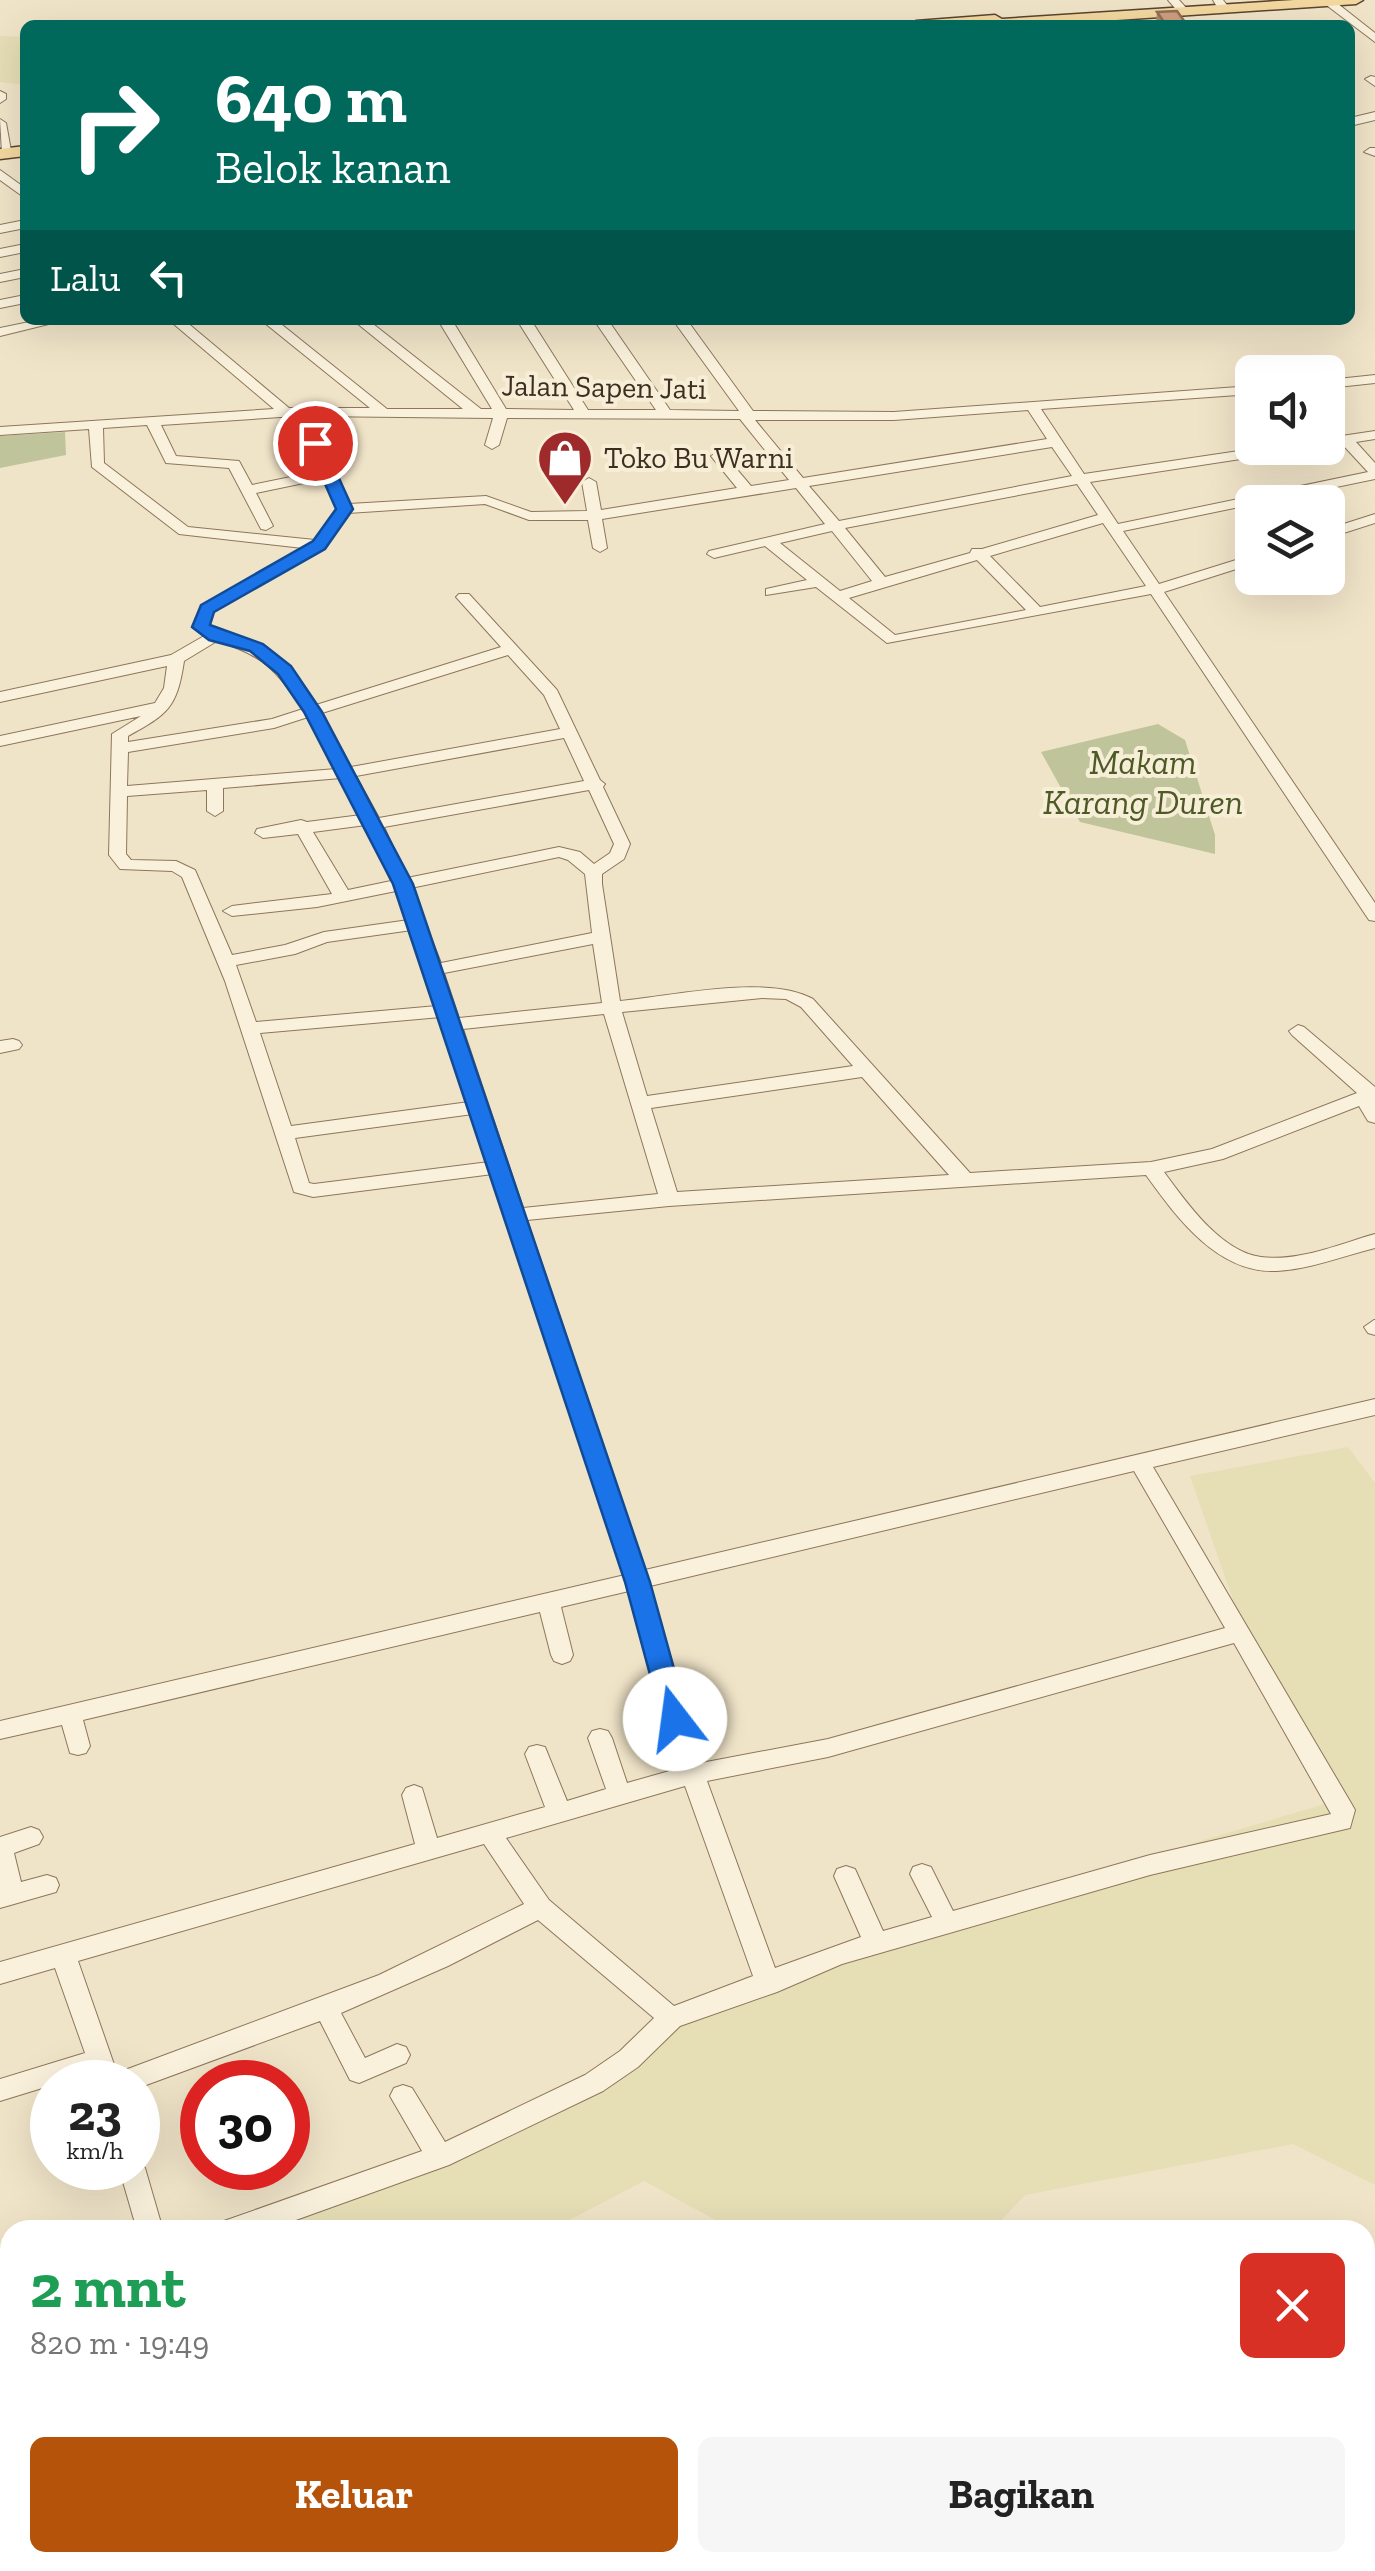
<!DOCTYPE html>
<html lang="id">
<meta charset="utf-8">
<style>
body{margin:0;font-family:"Zilla Slab",serif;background:#f6f6f6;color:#222;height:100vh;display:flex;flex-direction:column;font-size:38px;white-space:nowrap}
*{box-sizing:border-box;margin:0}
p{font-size:32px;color:#767676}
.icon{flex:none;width:55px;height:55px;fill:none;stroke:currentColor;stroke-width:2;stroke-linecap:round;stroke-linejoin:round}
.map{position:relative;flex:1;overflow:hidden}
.drawer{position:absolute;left:0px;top:2220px;width:1375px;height:352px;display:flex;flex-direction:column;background:#fff;border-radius:30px 30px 0 0;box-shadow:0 10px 40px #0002}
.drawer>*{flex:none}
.hud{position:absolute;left:20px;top:20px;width:1335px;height:305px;border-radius:15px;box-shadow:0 10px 40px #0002;background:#00695c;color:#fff;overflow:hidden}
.controls{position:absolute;left:1235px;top:355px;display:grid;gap:20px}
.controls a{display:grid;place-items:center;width:110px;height:110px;border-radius:15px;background:#fff;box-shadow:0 10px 40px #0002;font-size:50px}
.speed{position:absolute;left:30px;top:2060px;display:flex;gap:20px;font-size:50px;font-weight:700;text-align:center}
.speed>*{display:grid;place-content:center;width:130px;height:130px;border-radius:50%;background:#fff;box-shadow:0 10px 40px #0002;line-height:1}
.speed small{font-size:25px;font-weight:400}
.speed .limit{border:15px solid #d22;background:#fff;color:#111}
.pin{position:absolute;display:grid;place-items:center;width:85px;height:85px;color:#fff;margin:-42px;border:5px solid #fff;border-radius:50%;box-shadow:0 2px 10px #0007}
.me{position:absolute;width:110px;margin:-55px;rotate:345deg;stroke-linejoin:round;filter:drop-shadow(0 0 8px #0008)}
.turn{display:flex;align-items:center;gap:35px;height:210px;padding:0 30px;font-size:45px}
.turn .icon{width:130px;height:130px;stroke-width:2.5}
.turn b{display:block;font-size:70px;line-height:85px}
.then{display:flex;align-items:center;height:95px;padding:0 30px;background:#0003;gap:20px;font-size:38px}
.round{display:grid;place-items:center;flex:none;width:105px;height:105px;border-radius:15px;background:#f6f6f6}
.overview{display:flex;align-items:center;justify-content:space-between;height:170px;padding:0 30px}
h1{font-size:60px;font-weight:700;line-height:75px;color:#1e9e55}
.primary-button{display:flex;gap:20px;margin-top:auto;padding:20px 30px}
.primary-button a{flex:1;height:115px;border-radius:15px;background:#b45309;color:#fff;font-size:40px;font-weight:700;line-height:115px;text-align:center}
.primary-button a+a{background:#f6f6f6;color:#222}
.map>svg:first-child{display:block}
</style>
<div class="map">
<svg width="1375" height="2571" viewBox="0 0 1375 2571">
<rect width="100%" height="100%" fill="#f0e4c8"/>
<path fill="#e6deb5" d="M0 36 25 37V85L0 82Z
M1348 1447 1375 1483V2185L1293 2144 1025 2195 992 2230H734L644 2181 550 2230H239L537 2116 744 1977 1338 1800 1243 1629 1190 1476Z
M1375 2311V2571H819L829 2562H1365V2314Z"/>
<path fill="#bfc49a" d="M65 432 66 455 0 468V436Z
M1158 724 1185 740 1215 835V854L1080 822 1041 752Z"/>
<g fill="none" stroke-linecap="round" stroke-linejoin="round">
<g stroke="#8d765c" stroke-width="2">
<path id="minor" d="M1168 0H1179L1190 12 1180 14Z
M1213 0H1223L1227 5 1217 7Z
M1325 0H1333L1375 33V42L1325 4Z
M1371 76 1375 77V86L1365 79Z
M0 91 6 94V99L0 103Z
M1375 112V120L1350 126V118Z
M0 119 6 123 12 156 2 153Z
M1370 148H1375V156L1364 152Z
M0 170 25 188V198L0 180Z
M25 220V228L0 233V225Z
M25 244V252L0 257V249Z
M25 269V277L0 282V274Z
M25 295V303L0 308V300Z
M39 320H65L0 336V328Z
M169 320H184L289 408H370L261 320H276L387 409H463L353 320H368L481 409H492L438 320H452L506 409 574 410 517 320H531L588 410H656L594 320H608L670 410 739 411 673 320H687L753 411 894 412 1252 386V394L1041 409 1084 474 1259 448H1293L1286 452 1090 482 1118 524 1368 472 1342 444 1328 446V438L1375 431V439L1356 442 1375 463V479L1123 531 1159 584 1252 555V564L1164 592 1375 903V921L1369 920 1151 594 887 643 816 587 766 595V589L807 580 765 546 714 558 707 554 709 551 825 524 796 488 602 519 607 548 600 552 593 548 588 520H529L485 504 348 513 324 548 214 612 208 625C225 636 245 636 262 645 286 658 301 683 316 705L501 647 456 597 459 594H469L557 690 600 780 605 784 603 787 630 844 624 859 602 874V884L620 1001C673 996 767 974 813 999L970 1173 1151 1162 1212 1149 1357 1093 1292 1035 1289 1031 1298 1025 1304 1027 1375 1087V1123L1368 1121 1359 1106 1223 1159 1164 1172C1186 1202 1221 1252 1261 1257 1299 1262 1339 1244 1375 1234V1248C1343 1256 1311 1269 1277 1271 1218 1274 1177 1218 1146 1175L669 1206 527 1220 645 1570 1375 1399V1415L1153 1467 1351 1803 1355 1810 1350 1828 1150 1875 842 1964 777 1992 680 2026 638 2067 603 2091 449 2165 268 2230H220L224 2221 422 2151 390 2096 394 2088 403 2085 412 2088 445 2142 585 2075 620 2051 654 2018 538 1920 448 1966 341 2013 365 2058 397 2044 406 2047 410 2055 406 2063 359 2083 350 2080 320 2021 138 2088V2082H95L92 2073 52 2082V2085L0 2101V2079L85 2053 55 1968 0 1984V1962L415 1844 402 1795 406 1788 414 1785 422 1788 437 1838 545 1807 525 1754 529 1747 537 1745 545 1747 567 1801 606 1789 588 1738 592 1731 600 1729 608 1731 612 1738 627 1783 680 1768 629 1591 561 1607 573 1655 570 1661 562 1664 554 1661 551 1655 540 1612 83 1720 90 1746 86 1753 78 1755 70 1753 62 1725 0 1739V1721L625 1575 493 1174 313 1197 294 1192 225 981 182 877 172 871 120 869 109 855 112 734 141 716 0 746V736L155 703 164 688 167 666 0 702V692L171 655 204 636 192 627 202 606 303 548 179 534 92 467 89 429 0 435V427L274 409ZM1028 410 1047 439 803 478 755 420H894ZM296 416 320 471 252 485 239 461 176 456 161 425ZM310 416 493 418 485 445 492 449 499 445 507 418 740 419 789 480 751 486 723 453 718 452 711 456 737 488 601 510 596 482 589 478 582 482 587 511 531 512 486 496 349 504ZM147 425 166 463 229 468 261 529 266 530 273 526 256 493 323 479 337 509 315 540 188 527 104 463 103 428ZM1052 447 1072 476 839 521 809 486ZM1077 484 1098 515 982 549H972L970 553 885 577 845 528ZM1103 523 1146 586 1040 607 990 556ZM832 531 872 581 840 591 780 543ZM977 560 1026 610 895 635 849 598ZM217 641C265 656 275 669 303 709L272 719 128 742V736C168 714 177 708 184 661ZM508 655 544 695 560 729 351 767 322 713ZM308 717 336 769 127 786 128 752 274 728ZM564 738 584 781 379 818 356 776ZM341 778 361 815 307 822 301 820 257 829 255 833 263 838 298 834 332 894 232 906 223 911 232 916 317 907 396 891 409 920 324 932 285 945 232 955 195 870 176 861 131 860 126 854 127 796 207 790V811L215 816 223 811V788ZM589 790 614 844 610 853 594 864 580 852 559 847 407 878 384 827ZM366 825 391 881 348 890 313 832ZM559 857 568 860 585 874 592 933 441 963 411 888ZM412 930 437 1006 256 1022 236 965 295 954 327 942ZM593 944 602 1003 459 1018 444 973ZM762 998 786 999 801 1007 853 1066 647 1096 622 1012ZM604 1014 658 1194 523 1208 463 1029ZM441 1017 469 1102 291 1126 260 1033ZM862 1077 949 1175 677 1192 651 1108ZM473 1114 489 1162 314 1184 309 1183 295 1138ZM1134 1471 1225 1628 828 1739 701 1763 650 1586ZM1234 1643 1331 1814 1150 1855 953 1911 931 1867 922 1864 913 1867 910 1874 932 1917 883 1931 855 1869 846 1866 837 1869 834 1876 861 1937 775 1968 707 1781 828 1757ZM685 1786 753 1976 674 2006 549 1900 506 1838ZM484 1844 524 1904 379 1975 117 2073 78 1961Z
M1375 375V383L1328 388V380Z
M1375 514V523L1328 538V529Z
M13 1039 19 1041 22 1045 19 1049 0 1053V1041Z
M1374 1320H1375V1335L1368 1333 1364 1327Z
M31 1827 39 1830 43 1837 39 1844 14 1853 21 1882 47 1875 56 1878 59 1885 56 1892 0 1908V1837Z
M138 2158 145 2168 163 2230H137L119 2168H138Z
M10 2470V2498L0 2501V2473Z"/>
</g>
<g stroke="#5b4430" stroke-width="3">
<path id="major" d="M1294 0H1363L1356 4 1042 25H909L916 21 995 15 1002 19Z
M25 146V156L0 159V149Z"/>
</g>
<use href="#minor" fill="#faf1dc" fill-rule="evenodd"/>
<use href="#major" fill="#f3d9a0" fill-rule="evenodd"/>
</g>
<path fill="#b2896c" d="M1157 12 1187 25H1158L1156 22Z"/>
<path fill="#916f58" d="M8 2521 10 2533 0 2537V2525Z"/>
<path fill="#cf9f7d" stroke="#916f58" stroke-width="2.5" d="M1177 11 1187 25H1166L1157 12Z
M10 2482V2533L8 2521 0 2525V2493L7 2491Z"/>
<path fill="#1a73e8" stroke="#114b97" stroke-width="2.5" d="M315 438 323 443 353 509 325 549 214 612 210 625 263 644 291 666 322 712 413 884 650 1582 688 1719 675 1730 662 1719 625 1582 393 884 304 712 278 674 250 651 209 640 192 627 201 605 313 541 336 509 307 443Z"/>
<defs>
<g id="shop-pin" transform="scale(2.875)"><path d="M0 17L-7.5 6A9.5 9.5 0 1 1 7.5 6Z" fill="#9e2a2b" stroke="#f7eed8"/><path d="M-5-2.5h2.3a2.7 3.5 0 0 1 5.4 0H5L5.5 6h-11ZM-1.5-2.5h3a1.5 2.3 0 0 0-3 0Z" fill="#fff"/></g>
</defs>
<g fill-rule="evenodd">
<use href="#shop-pin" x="565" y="458"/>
</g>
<g text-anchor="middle" stroke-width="8" stroke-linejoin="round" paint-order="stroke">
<g font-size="30" fill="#3d2e20" stroke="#f7eed8">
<text transform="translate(604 387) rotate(1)" y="10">Jalan Sapen Jati</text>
</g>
<g font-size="30" fill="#3d2e20" stroke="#f7eed8" text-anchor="start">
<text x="604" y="468">Toko Bu Warni</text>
</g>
<g font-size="35" font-style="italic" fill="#4d5a26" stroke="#f7eed8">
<text x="1143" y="774">Makam<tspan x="1143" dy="40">Karang Duren</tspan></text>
</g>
</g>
</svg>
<div class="controls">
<a><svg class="icon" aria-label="sound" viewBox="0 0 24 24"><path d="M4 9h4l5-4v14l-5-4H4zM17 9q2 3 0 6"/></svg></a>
<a><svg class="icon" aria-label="layers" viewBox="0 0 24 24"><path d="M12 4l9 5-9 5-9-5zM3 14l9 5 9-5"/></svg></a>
</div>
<div class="speed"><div>23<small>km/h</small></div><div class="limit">30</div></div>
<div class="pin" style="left:315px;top:443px;background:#d93025"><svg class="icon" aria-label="arrive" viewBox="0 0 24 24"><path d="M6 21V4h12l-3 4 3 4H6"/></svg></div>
<svg class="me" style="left:675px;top:1719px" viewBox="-20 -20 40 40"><circle r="19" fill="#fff"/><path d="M0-13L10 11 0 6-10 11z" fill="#1a73e8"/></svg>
<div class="hud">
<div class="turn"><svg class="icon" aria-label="right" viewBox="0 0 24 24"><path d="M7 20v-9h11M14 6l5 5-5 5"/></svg><div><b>640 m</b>Belok kanan</div></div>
<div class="then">Lalu<svg class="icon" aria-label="left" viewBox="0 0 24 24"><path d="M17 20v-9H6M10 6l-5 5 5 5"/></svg></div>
</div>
<section class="drawer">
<div class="overview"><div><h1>2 mnt</h1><p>820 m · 19:49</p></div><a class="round" style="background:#d93025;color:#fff"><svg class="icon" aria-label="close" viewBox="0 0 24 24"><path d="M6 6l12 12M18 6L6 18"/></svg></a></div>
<div class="primary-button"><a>Keluar</a><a>Bagikan</a></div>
</section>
</div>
